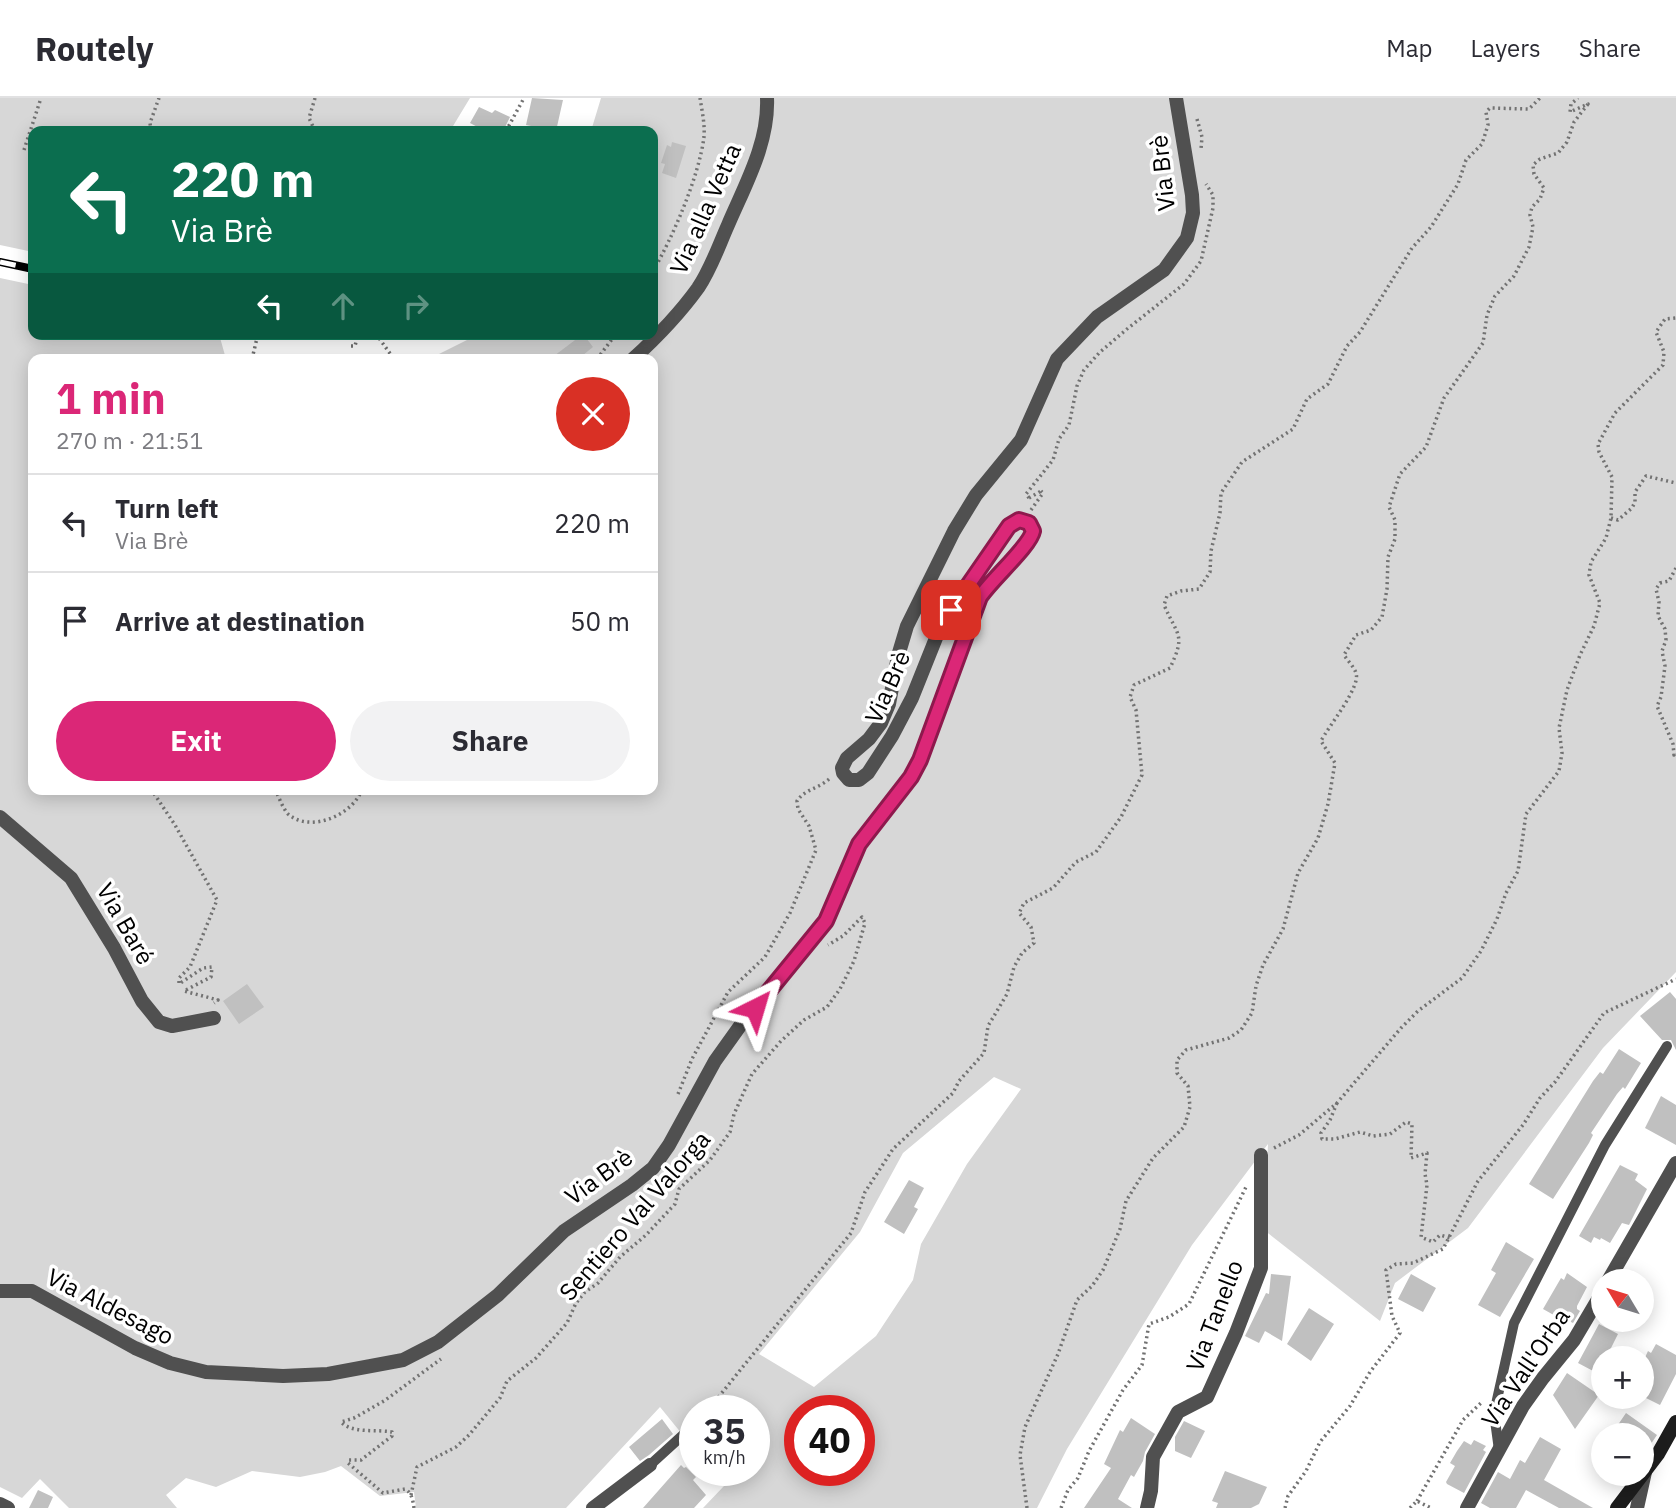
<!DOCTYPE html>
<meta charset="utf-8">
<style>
body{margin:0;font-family:"IBM Plex Sans",sans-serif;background:#f2f2f3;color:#2b2b33;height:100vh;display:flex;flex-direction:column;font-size:26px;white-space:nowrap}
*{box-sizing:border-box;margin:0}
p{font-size:23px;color:#7c7c81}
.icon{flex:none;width:38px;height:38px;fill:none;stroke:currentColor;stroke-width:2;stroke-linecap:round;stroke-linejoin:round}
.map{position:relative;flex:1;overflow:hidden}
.side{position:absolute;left:28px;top:256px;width:630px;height:441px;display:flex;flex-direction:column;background:#fff;border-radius:14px;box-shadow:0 4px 18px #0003}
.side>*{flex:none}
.guide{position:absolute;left:28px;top:28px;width:630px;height:214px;border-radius:14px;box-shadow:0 4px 18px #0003;background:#0b6e4f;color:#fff;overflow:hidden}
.needle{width:46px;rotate:308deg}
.tools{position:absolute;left:1591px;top:1171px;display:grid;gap:14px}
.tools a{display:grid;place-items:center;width:63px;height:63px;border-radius:50%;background:#fff;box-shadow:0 4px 18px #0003;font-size:35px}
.speed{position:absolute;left:679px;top:1297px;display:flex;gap:14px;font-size:35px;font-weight:700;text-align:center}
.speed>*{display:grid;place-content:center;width:91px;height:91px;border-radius:50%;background:#fff;box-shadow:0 4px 18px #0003;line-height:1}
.speed small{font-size:18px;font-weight:400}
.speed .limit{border:10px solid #d22;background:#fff;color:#111}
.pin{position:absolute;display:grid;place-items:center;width:60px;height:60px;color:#fff;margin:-30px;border-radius:14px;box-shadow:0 4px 10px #0006}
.me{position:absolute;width:77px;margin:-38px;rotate:40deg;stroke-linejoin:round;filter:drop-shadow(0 0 5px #0008)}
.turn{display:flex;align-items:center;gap:24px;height:147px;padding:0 28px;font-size:32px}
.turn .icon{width:91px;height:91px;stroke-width:2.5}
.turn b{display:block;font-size:49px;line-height:60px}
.lanes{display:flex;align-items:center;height:66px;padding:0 28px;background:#0003;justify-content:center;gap:35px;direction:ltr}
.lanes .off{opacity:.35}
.round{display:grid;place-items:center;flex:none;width:74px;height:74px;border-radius:37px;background:#f2f2f3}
.summary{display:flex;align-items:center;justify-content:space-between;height:119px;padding:0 28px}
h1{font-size:42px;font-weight:700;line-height:52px;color:#db2777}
.action{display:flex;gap:14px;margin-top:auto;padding:14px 28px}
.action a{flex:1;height:80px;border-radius:42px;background:#db2777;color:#fff;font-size:28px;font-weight:700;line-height:80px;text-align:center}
.action a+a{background:#f2f2f3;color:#2b2b33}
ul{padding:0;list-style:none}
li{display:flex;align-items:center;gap:21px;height:98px;padding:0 28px;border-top:2px solid #e1e1e2}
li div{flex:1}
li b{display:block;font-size:26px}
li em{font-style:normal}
header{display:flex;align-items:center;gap:42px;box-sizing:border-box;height:98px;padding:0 35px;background:#fff;border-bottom:2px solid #e1e1e2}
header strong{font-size:33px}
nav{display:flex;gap:38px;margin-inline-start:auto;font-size:24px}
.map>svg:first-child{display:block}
</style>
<header>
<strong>Routely</strong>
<nav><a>Map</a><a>Layers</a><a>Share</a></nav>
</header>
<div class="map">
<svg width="1676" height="1410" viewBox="0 0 1676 1410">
<rect width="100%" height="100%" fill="#fff"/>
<path fill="#d7d7d7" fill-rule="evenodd" d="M0 0H470L450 33H33V154L0 147Z
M601 0H1676V874L1603 950 1468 1130 1395 1185 1380 1223 1264 1132 1268 1046 1192 1147 1067 1351 1037 1410H703L724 1388 711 1372H754V1312H695V1352L660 1309 566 1410H416L414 1394 380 1398 341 1368 325 1374 300 1379 252 1373 216 1389 186 1380 166 1397 177 1410H69L40 1381 22 1400 0 1389V180L33 187V236H219L226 261H33V691H653V261H429L479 236H653V33H591ZM994 979 1021 991 967 1066 921 1146 913 1182 876 1238 814 1289 759 1256 860 1134 903 1055ZM800 1312H859V1372H800Z"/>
<path fill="#c0c0c0" d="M532 0 563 2 556 33 526 27Z
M479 9 492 15 495 12 510 19 503 33H485L470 25Z
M672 44 686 48 676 80 662 75 665 66 661 65 667 47 671 49Z
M583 236 593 249 578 261H550Z
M247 886 264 909 239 926 223 903Z
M1670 894 1676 901V952L1671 942H1662L1640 918Z
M1619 951 1641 965 1625 991 1623 989 1617 996 1591 1035 1593 1037 1589 1045 1553 1101 1529 1086 1593 983 1600 974 1603 976Z
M1661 998 1676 1007V1047L1645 1030Z
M1620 1067 1638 1076 1635 1082 1647 1091 1629 1127 1622 1125 1610 1145 1601 1140 1600 1142 1594 1139 1591 1145 1579 1138Z
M909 1082 924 1090 914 1109 918 1111 904 1136 884 1124Z
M1506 1144 1534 1161 1500 1219 1478 1207 1496 1175 1491 1172Z
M1567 1175 1587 1189 1577 1208V1211L1580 1213 1573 1225 1569 1223 1568 1225 1543 1211 1561 1180 1564 1182Z
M1271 1176 1291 1178 1282 1243 1265 1233 1259 1245 1245 1238 1266 1195 1269 1196Z
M1411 1176 1436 1190 1423 1214 1398 1201Z
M1309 1210 1334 1226 1311 1263 1287 1246Z
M1599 1226 1618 1236 1608 1256 1605 1255 1595 1274 1578 1265Z
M1656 1246 1676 1257V1276L1660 1307 1642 1298V1266L1648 1253 1651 1255Z
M1567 1275 1599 1297 1575 1331 1553 1297Z
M1626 1315 1657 1337 1642 1359V1337H1611Z
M1131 1320 1155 1336 1145 1354 1143 1363 1134 1379 1131 1377 1118 1401 1132 1410H1084L1111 1370 1104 1366 1120 1332 1123 1334Z
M662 1321 673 1336 649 1357 640 1363 629 1349Z
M1184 1323 1205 1333 1191 1360 1175 1353V1339Z
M1540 1339 1561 1351 1544 1382 1593 1410H1559L1526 1392 1516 1410H1490L1481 1405 1498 1374 1510 1381 1520 1362 1525 1365Z
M1474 1342 1486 1348 1483 1352 1486 1354 1464 1395 1447 1386 1446 1384 1455 1368 1450 1365 1457 1353 1464 1343 1471 1347Z
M681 1367 684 1370 686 1369 696 1379 693 1382 706 1397 694 1410H643Z
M1225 1373 1267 1389 1259 1406 1251 1410H1216L1218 1405 1212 1403Z
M38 1392 53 1399 48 1410H29Z"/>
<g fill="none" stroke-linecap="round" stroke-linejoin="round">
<path stroke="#727272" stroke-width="3.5" stroke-dasharray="2 3.5" stroke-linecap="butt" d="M315 0 309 20 315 33
M1197 21 1202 39 1201 51
M151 33 150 25 159 0
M506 33 524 0
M24 52 41 0
M653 173C673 139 699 78 704 39 705 26 702 13 700 0
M376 236 394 261
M351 248H355L358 236
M252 261 258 236
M597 261 616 236
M1029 400 1026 396 1053 362 1059 341 1069 327 1077 288 1084 272 1099 255 1127 231 1184 186 1201 163 1213 110V97L1206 86
M1029 400 1041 393
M1031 412 1043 395 1041 393
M1611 420 1618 422 1632 410 1635 404V394L1646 378 1676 385
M1676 470 1669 483 1660 485 1656 491 1659 504 1658 518 1665 531 1666 542 1662 553 1665 568 1661 599 1657 608 1673 646 1674 657 1676 654
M151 691 175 727 217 802 190 869 179 880V886L203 870 212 869 211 879 184 893 218 902 214 905
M275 691C279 699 282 709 288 716 311 736 354 716 362 691
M678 996 692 961 728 894 765 859 790 815 816 752 809 728 798 711 797 703C805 691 818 691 829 681
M1337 1005 1330 1022 1321 1035 1322 1041H1335L1360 1034 1373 1038 1390 1036 1406 1024 1412 1026 1411 1060 1427 1055 1425 1076 1427 1087 1421 1139 1433 1144 1440 1137 1450 1140
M1274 1050 1299 1037 1337 1005 1401 930 1418 913 1462 880 1481 853 1497 821 1506 795 1518 773 1526 716 1559 673 1562 655 1559 630 1567 592 1580 557 1594 528 1600 505 1589 477 1591 464 1606 440 1611 420 1612 379 1599 354 1598 346 1615 315 1663 267 1664 254 1656 234 1665 221 1676 220
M708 1312 851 1135 865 1094 893 1051 953 995 959 983 984 955 988 928 1007 896 1014 869 1022 855 1034 845 1031 829 1019 815 1024 805 1053 790 1076 764 1096 754 1121 719 1142 677 1136 612 1130 599 1134 587 1170 570C1186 536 1178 539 1164 507L1167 498 1181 493 1199 491 1210 474 1211 453 1220 415 1221 395 1242 364 1293 331 1307 301 1328 286 1347 248 1360 234 1412 150 1431 129 1458 86 1466 62 1482 46 1488 27 1486 14 1490 10 1529 11 1540 0
M411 1397 417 1369 456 1349 469 1337 500 1300 507 1283 536 1260 567 1225 576 1205 585 1194 598 1185 620 1159 646 1137 675 1106 679 1091 710 1062 730 1034 734 1016 752 976 781 943 804 922 827 909 840 891 854 863 865 825 862 819 843 838 828 847
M1417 1403 1463 1322 1483 1303
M414 1410C413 1403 412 1395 405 1391L383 1395 348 1365 349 1362H361L392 1338V1334C376 1331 353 1336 341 1324L354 1320 384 1303 441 1261
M1027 1410 1020 1357 1025 1329 1058 1256 1077 1202 1092 1188 1103 1172 1120 1131 1126 1103 1153 1060 1184 1029 1190 1009 1188 988 1177 975V962L1186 952 1229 940 1241 932 1252 915 1256 888 1263 867 1283 831 1298 775 1318 740 1328 706 1335 665 1321 643C1328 629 1361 589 1356 575 1354 569 1348 563 1344 557L1356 537 1371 532 1382 519 1387 491 1388 459 1395 441V422L1389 409 1400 376 1426 349 1444 300 1483 245 1487 217 1495 198 1514 178 1529 149 1533 129 1530 117 1532 109 1540 101 1544 90 1534 76 1533 67 1540 61 1558 55 1567 44 1574 24 1588 6 1570 14 1571 6 1578 0
M1061 1410 1068 1392 1078 1380 1089 1353 1123 1292 1142 1267 1149 1226 1169 1219 1189 1206 1246 1089
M1285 1410 1288 1398 1306 1373 1320 1344 1350 1308 1370 1274 1400 1235 1392 1218 1386 1172 1396 1166 1413 1165 1443 1151 1478 1083 1523 1027 1540 1000 1555 984 1604 915 1676 881
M1410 1410 1417 1403 1431 1410"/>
<path stroke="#505050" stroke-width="10" d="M1499 1352 1494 1315 1514 1225 1605 1047 1667 948
M650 1367 695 1326"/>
<path stroke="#505050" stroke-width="14" d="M633 261C656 240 680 215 698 190 711 171 719 147 728 127 745 87 769 45 767 0
M0 719 71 780 114 850 142 903 159 924 172 928 214 920
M1608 1183 1676 1065
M593 1410 650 1367
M1147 1410 1151 1393 1153 1359 1178 1314 1207 1299 1236 1235 1261 1170V1057
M1467 1410 1523 1308 1543 1280 1574 1242 1603 1193
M1637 1410 1645 1374"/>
<path stroke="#505050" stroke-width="14" d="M0 1193H32L135 1250 170 1265 206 1274 283 1278 328 1276 403 1262 438 1244 498 1197 564 1133 632 1087 653 1070 669 1047 715 963 740 928 826 823 859 746 901 693 920 662 980 499 996 478 1032 439V428C1025 420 1017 422 1009 428L940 530 912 600 892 638 868 675 859 682H849L843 675 842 670 847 660 869 641 881 625 889 606 898 558 907 528 954 433 976 397 1021 342 1057 261 1097 219 1164 172 1187 140 1193 115 1192 97 1176 0
M0 1406 8 1410"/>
<path stroke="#1d1d1d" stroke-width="14" d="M1617 1410 1658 1356 1676 1324"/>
<g stroke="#000" stroke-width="8">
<path id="rail" d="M0 164 33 171"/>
</g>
<use href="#rail" stroke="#fff" stroke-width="5" stroke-dasharray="16" stroke-linecap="butt"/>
</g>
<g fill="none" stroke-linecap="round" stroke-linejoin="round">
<g stroke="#8e194d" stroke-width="18">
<path id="route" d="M755 910 826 823 859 746 911 679 920 662 980 499C992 481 1030 448 1033 433L1029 425 1019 422 1009 428 951 512"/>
</g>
<use href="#route" stroke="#db2777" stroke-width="12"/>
</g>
<g text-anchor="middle" stroke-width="7" stroke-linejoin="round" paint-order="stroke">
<g font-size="24" fill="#000" stroke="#fff">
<text transform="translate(1163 75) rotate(-96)" y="8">Via Brè</text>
<text transform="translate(706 111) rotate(-66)" y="8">Via alla Vetta</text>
<text transform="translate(888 589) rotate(-66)" y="8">Via Brè</text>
<text transform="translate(125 826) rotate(60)" y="8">Via Baré</text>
<text transform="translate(599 1079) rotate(-36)" y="8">Via Brè</text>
<text transform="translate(635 1118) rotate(-49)" y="8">Sentiero Val Valorga</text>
<text transform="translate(110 1209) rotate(27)" y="8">Via Aldesago</text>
<text transform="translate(1215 1218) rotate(-69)" y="8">Via Tanello</text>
<text transform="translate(1526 1270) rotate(-56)" y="8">Via Vall'Orba</text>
</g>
</g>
</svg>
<div class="tools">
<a><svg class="needle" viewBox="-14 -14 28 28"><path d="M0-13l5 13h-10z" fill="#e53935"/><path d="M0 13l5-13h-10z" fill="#7c7c81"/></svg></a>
<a>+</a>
<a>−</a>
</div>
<div class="speed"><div>35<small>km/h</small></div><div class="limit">40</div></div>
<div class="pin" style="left:951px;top:512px;background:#d93025"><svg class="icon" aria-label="arrive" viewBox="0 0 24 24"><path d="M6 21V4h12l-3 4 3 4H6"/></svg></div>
<svg class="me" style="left:755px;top:910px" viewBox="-20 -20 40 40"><path d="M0-17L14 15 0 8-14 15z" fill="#db2777" stroke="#fff" stroke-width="4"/></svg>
<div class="guide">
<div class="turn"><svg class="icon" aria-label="left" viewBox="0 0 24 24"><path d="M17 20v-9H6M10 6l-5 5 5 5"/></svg><div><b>220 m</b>Via Brè</div></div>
<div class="lanes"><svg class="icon" aria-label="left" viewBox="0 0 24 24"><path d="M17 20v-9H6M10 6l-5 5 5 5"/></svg><svg class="icon off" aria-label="ahead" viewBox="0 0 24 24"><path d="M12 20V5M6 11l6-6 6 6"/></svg><svg class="icon off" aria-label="right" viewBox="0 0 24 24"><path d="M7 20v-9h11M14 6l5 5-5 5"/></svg></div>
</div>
<section class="side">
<div class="summary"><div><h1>1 min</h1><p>270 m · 21:51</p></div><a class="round" style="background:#d93025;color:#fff"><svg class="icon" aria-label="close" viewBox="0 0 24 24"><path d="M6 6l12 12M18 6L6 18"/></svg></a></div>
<ul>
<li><svg class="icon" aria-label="left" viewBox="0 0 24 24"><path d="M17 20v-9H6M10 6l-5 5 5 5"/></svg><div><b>Turn left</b><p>Via Brè</p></div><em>220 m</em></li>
<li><svg class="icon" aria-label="arrive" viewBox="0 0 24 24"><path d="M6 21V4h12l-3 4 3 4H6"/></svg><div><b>Arrive at destination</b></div><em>50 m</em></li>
</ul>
<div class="action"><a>Exit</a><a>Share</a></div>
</section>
</div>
